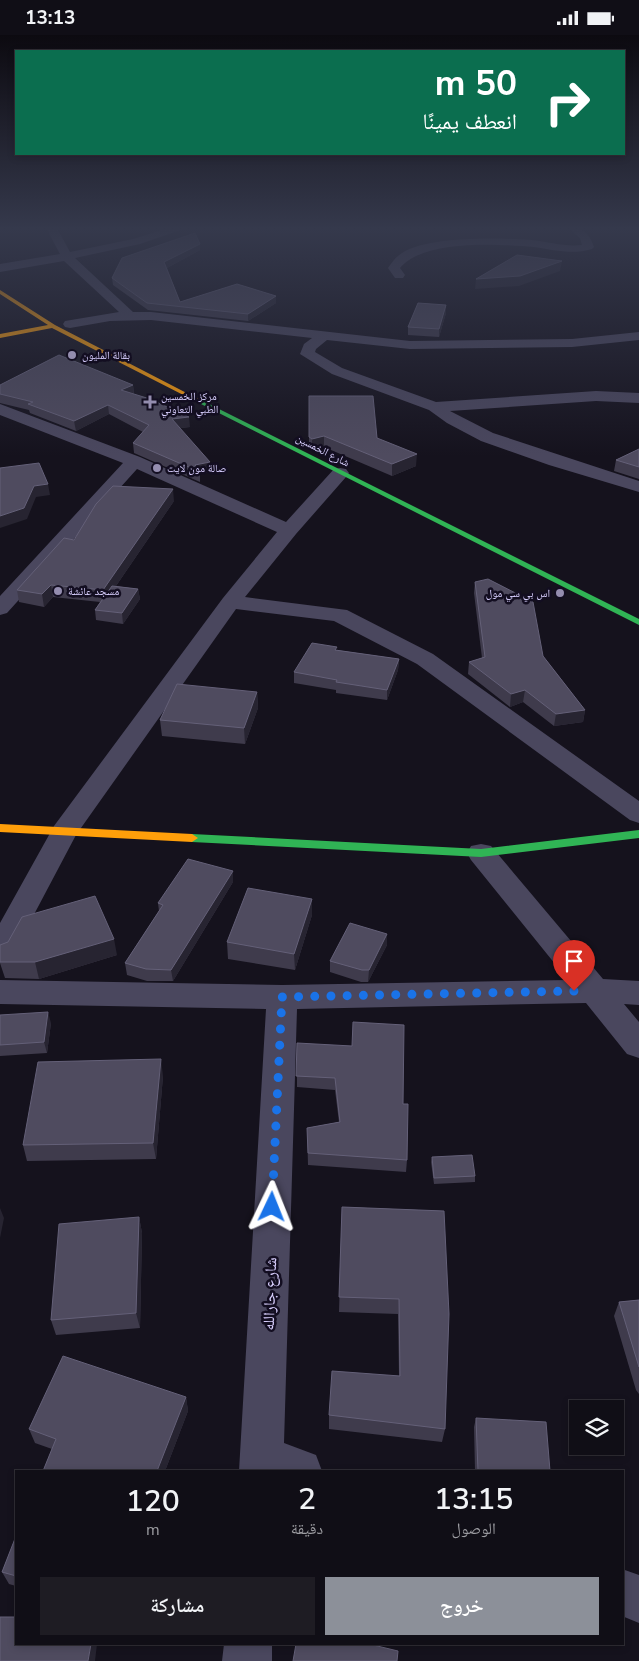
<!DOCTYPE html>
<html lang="ar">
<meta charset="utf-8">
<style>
body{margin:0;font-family:"Nunito Sans","Noto Naskh Arabic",sans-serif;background:#1e1c23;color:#f1f3f6;direction:rtl;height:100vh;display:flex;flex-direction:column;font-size:19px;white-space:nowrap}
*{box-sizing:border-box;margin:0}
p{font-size:16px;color:#9c9ca1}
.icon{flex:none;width:28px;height:28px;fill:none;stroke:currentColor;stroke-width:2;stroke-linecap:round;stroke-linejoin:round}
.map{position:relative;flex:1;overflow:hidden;direction:ltr}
.panel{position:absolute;left:15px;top:1435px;width:609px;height:175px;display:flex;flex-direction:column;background:#100e16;border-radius:0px;box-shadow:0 2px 8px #0003,0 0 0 1px #302e35;direction:rtl}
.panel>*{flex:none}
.guide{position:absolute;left:15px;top:15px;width:610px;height:105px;border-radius:0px;box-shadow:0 2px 8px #0003,0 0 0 1px #302e35;direction:rtl;background:#0b6e4f;color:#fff;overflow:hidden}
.fabs{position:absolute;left:569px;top:1365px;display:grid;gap:10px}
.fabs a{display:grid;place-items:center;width:55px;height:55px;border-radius:0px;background:#100e16;box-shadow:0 2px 8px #0003,0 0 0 1px #302e35;font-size:25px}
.pin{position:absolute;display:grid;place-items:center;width:42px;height:42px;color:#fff;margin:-51px -21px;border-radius:50% 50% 50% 0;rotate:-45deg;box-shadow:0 0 5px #0007}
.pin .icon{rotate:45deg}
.me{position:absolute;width:55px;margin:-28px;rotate:2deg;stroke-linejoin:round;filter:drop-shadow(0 0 4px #0008)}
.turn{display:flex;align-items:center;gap:18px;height:105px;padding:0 25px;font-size:22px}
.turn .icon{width:65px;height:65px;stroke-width:2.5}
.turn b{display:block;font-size:35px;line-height:42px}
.eta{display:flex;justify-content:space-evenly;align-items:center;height:85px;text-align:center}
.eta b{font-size:30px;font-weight:600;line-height:35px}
.primary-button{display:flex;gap:10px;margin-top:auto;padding:10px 25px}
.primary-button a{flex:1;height:58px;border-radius:0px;background:#8c9099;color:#fff;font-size:20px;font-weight:600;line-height:58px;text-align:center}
.primary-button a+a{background:#1e1c23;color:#f1f3f6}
.status{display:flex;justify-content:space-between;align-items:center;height:35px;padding:0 25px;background:#100e16;direction:ltr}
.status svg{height:14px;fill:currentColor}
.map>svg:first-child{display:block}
</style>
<div class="status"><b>13:13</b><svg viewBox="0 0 49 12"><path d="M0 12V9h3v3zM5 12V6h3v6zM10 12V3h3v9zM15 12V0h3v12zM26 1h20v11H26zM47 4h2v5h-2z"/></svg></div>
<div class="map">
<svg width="639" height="1626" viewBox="0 0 639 1626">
<rect width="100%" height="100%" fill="#15121d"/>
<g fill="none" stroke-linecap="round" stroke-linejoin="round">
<path fill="#4a475e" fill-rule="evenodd" d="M46 193H57L70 217 133 204 168 193H186L140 209 75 223 133 277H151L410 306 572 304 639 297V305L572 312 410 314 327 305 316 314 315 317 342 333 436 367 596 356 639 358V368L596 366 450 376 493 398 639 446V457L549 430 481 406 447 388 429 375 332 339 300 319 304 309 312 303 151 285 110 286 70 293 65 292 63 289 65 286 119 277 64 226 0 237V229L60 219Z
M568 193C583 193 589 197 594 212L592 214C572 220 555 215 534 212 499 209 424 204 400 233L405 240 403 243H395L388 233C391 229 394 224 398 221 422 200 501 203 532 205 549 207 565 212 582 210L580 203Z
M0 369 140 422 286 487 334 434 340 433 346 434 349 438 346 442 296 499 245 562 347 575 433 619 639 766V788L630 785 417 629 334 586 236 574 76 800 11 923 0 926V888L54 791 223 563 277 497 137 434 7 578 0 580V561L123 428 0 380Z
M481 809 491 811 603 944 639 946V970L624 969 639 987V1023L627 1019 586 968 297 974 284 1408 316 1420 322 1436H239L266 974 0 969V945L282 950 568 945 471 825 467 818 471 811Z
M622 1534 639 1540V1588L622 1581Z
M224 1609H272V1626H222Z"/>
<path fill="#30b455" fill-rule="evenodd" d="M201 365 639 584V590L199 368 198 367Z
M639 795V803L481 822 192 807 186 803 192 799 481 814Z"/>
<path fill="#ff9f0a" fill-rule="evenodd" d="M0 255 55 290 204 367 199 368 52 293 0 303V299L48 290 0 259Z
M0 789 192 799 198 803 192 807 0 797Z"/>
</g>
<path fill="#3f3b4c" d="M200 209V215L167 233 180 267 276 261V268L248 286 148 275 113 250 112 243Z
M446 270V278L439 302 408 300V292Z
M0 350H133L134 359 190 392 180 393 210 437 200 439V447L134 418 133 408 143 397 109 379 76 396 30 378 29 375 0 368Z
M309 361 377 403 416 431 392 441 324 412 312 415 309 413Z
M639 414V444L614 436 616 425Z
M174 466 116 551 138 554 140 564 123 589 96 585 95 575 100 567 53 562 44 572 19 567 17 555 74 505Z
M475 547 543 621 585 675 583 687 554 691 523 667 510 672 468 639 469 627 482 623 474 558Z
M337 615 399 624 398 635 387 665 336 658V655L294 648V637Z
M257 657 258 673 245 709 162 701 160 685Z
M233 847 173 946H147L127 940 125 928 159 876 158 868Z
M312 864V880L295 935 228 924 227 907Z
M387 899V910L368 947H361L330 937V926Z
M0 910 117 920 39 944 5 943 0 928Z
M0 980 51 988 47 1018 0 1021Z
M297 1008 403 1069 407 1125 406 1137 308 1130 307 1093 339 1087 335 1055 297 1052Z
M163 1041 156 1124 27 1126 23 1110Z
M432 1122 475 1141V1147L434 1149 431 1127Z
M342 1172 444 1176 445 1394 442 1407 329 1394V1380L399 1341 398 1279 339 1277Z
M139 1182 142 1198 140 1293 56 1300 51 1285Z
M639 1265V1359L636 1355 614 1281 619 1267Z
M186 1362 188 1376 165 1436H43L52 1414 35 1408 29 1394Z
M476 1383 550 1436H475L474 1392Z
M16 1501V1551L9 1549 2 1537Z"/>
<path fill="#272431" d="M200 209V215L165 234 164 227Z
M562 226 560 236 519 251 475 254 476 244Z
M276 261V268L248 286V279Z
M446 270V278L439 302V294Z
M133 350 134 360 121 355Z
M108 370 109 379 76 396 74 386Z
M189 382 190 392 172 394V384Z
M324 401V412L312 415V404Z
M417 419 416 431 392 441V429Z
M210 427V437L200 439V437L195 430Z
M48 449 50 460 36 462 27 484 0 493V481L34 451Z
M173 454 174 466 105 567 103 555Z
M51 550 53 562 44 572 42 559Z
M138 554 140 564 123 589 122 578Z
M399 624 398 635 387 665V655Z
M525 655 523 667 510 672 511 659Z
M257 657 258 673 245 709 244 693Z
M585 675 583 687 554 691 556 679Z
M233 836V847L173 946 171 935Z
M312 864V880L295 935 294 919Z
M387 899V910L368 947 369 935Z
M114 904 117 920 39 944 35 927Z
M48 977 51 988 47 1018 44 1007Z
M161 1024 163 1041 156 1124 153 1108Z
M0 1173 4 1183 0 1203Z
M139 1182 142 1198 140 1293 136 1278Z
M186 1362 188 1376 165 1436H157Z
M91 1609H97L95 1626H88Z"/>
<path fill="#4f4b5f" stroke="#646078" d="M195 198 200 209 164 227 180 267 237 249 276 261 248 279 147 268 112 243 122 223Z
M517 220 562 226 520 241 476 244Z
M418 268 446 270 439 294 408 292Z
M59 320 133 350 121 355 150 364 189 382 172 384 210 427 195 430 200 437 133 408 149 390 108 370 74 386 28 369 33 367 0 359V350Z
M309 361H373L377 403 417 419 392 429 324 401 312 404 309 402Z
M639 414V432L616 425Z
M39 428 48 449 34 451 24 473 0 481V433Z
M113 451 173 454 103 555 51 550 42 559 17 555 64 503 74 505 96 469Z
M488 544 533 567 543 621 585 675 556 679 525 655 511 659 469 627 485 622 475 547Z
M112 551 138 554 122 578 95 575Z
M312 608 337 612 335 615 399 624 387 655 336 647 337 645 294 637Z
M177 649 257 657 244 693 160 685Z
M188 824 233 836 171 935 146 934 125 928 163 870 158 868Z
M248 853 312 864 294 919 227 907Z
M95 861 114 904 35 927H0V910L8 907 22 882Z
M350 888 387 899 369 935H362L330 926Z
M48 977 44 1007 0 1010V980Z
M353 987 404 990 403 1069H408L407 1125 308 1118 307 1093 340 1087 335 1043 296 1041 297 1008 352 1011Z
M161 1024 153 1108 23 1110 38 1027Z
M472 1120 475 1141 434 1143 432 1122Z
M342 1172 444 1176 449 1279 445 1394 329 1380 332 1336 400 1341 399 1264 339 1262Z
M139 1182 136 1278 51 1285 59 1189Z
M639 1265V1332L619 1267Z
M63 1321 186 1362 157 1436H43L56 1404 29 1394Z
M476 1383 546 1387 550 1436H478Z
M16 1501V1541L2 1537Z
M0 1582H16V1609H91L88 1626H0Z
M296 1609H369L398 1616 397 1626H293Z"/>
<linearGradient id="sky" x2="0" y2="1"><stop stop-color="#0c0a10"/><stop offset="0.46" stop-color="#35394c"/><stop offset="1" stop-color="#35394c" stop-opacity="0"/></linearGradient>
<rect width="639" height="421" fill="url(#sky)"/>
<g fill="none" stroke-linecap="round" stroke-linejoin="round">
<path stroke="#1a73e8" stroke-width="9" stroke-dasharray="0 16.2" d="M272 1172 282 962 574 956"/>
</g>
<g fill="#948daf" stroke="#130e21" stroke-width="2">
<circle cx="72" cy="320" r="5"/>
<path d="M147.5 359.5h5v5h5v5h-5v5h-5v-5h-5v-5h5z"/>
<circle cx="157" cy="433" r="5"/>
<circle cx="58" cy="556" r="5"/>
<circle cx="560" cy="558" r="5"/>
</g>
<g text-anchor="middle" stroke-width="5" stroke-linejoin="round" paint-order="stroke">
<g font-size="11" fill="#d8cffe" stroke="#130e21" text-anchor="start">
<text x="82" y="324">بقالة المليون</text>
<text x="161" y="365">مركز الخمسين<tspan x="161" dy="13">الطبي التعاوني</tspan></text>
<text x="167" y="437">صالة مون لايت</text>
<text x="68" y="560">مسجد عائشة</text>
<text x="550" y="562" text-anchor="end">اس بي سي مول</text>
</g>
<g font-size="11" fill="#d8cffe" stroke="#130e21">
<text transform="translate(323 415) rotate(27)" y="4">شارع الخمسين</text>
</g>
<g font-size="16" fill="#d8cffe" stroke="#130e21">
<text transform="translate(269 1259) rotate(-88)" y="6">شارع جارالله</text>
</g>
</g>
</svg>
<div class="fabs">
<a><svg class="icon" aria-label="layers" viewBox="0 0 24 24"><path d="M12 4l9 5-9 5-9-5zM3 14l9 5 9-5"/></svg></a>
</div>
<div class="pin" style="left:574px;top:956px;background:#d93025"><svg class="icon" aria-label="arrive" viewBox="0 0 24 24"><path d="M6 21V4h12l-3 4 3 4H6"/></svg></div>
<svg class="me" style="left:272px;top:1172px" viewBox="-20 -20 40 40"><path d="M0-17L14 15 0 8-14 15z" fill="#1a73e8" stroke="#fff" stroke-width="4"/></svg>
<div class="guide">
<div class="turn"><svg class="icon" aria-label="right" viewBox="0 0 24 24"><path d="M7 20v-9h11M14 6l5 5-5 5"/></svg><div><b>50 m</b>انعطف يمينًا</div></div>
</div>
<section class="panel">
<div class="eta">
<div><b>13:15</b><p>الوصول</p></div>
<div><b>2</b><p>دقيقة</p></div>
<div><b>120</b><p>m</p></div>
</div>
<div class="primary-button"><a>خروج</a><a>مشاركة</a></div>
</section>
</div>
